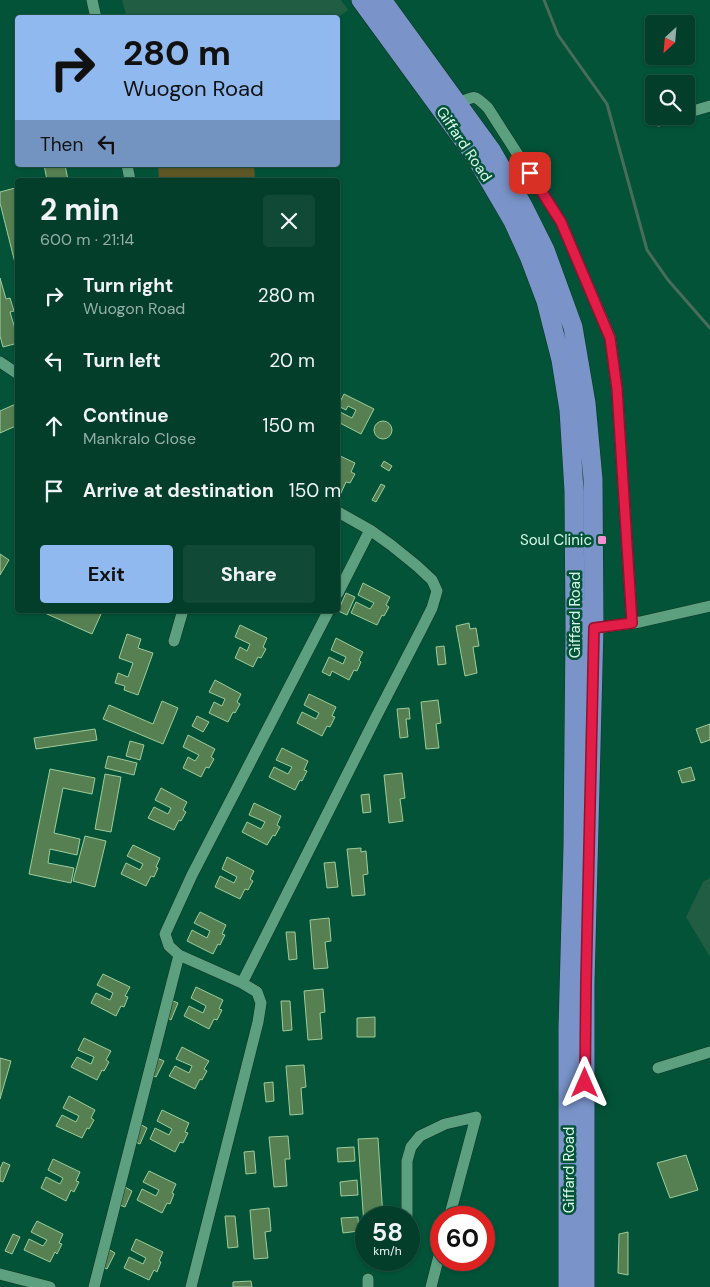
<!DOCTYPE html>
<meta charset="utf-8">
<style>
body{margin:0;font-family:"DM Sans",sans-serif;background:#104936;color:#f1f3f6;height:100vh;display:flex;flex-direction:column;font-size:19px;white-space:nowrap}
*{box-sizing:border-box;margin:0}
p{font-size:16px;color:#96aea8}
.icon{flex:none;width:28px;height:28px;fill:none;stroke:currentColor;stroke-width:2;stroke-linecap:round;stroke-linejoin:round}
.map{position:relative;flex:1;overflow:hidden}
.panel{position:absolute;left:15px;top:178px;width:325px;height:435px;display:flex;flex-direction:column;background:#023e2a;border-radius:5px;box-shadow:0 1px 4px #0004,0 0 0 1px #235747}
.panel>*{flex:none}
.guide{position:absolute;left:15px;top:15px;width:325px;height:152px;border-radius:5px;box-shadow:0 1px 4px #0004,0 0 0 1px #235747;background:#90b9f0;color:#111;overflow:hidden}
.needle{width:32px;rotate:206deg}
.fabs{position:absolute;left:645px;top:15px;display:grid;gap:10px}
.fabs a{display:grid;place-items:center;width:50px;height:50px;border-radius:5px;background:#023e2a;box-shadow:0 1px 4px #0004,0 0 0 1px #235747;font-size:25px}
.speed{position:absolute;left:355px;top:1206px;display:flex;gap:10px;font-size:25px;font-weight:700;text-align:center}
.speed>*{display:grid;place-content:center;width:65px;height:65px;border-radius:50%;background:#023e2a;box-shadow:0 1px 4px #0004,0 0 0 1px #235747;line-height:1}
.speed small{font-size:12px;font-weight:400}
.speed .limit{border:8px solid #d22;background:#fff;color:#111}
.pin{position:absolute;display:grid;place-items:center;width:42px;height:42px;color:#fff;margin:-21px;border-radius:10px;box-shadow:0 2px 8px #0006}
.me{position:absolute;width:55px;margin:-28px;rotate:0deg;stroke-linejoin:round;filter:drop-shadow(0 0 4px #0008)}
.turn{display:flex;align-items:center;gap:18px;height:105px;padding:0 25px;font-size:22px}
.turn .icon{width:65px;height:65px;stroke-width:2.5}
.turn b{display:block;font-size:35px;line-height:42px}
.then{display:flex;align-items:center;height:48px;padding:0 25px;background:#0003;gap:10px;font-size:19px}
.round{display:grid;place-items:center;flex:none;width:52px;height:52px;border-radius:5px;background:#104936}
.overview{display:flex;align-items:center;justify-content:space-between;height:85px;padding:0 25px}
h1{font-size:30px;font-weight:700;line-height:38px}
.primary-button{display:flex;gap:10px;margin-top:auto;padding:10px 25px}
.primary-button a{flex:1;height:58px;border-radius:5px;background:#90b9f0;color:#111;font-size:20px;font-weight:700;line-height:58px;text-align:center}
.primary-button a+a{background:#104936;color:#f1f3f6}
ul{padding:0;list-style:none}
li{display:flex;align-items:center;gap:15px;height:65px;padding:0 25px}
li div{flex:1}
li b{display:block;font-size:19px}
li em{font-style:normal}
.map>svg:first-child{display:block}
</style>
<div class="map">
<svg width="710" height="1287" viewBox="0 0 710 1287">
<rect width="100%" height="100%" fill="#035338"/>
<path fill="#215d43" d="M122 0H341L348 10 337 18H127Z
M710 878V957L686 917 703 882Z"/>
<path fill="#5e5827" d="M158 165H254L255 180H159Z"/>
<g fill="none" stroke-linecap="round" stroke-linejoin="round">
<path stroke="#496c5c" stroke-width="3" d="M544 0 558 35 607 104 647 250 668 280 710 328"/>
</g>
<path fill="#568052" stroke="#9fcc9a" d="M44 165H65L68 180H47Z
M15 188 18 196V262L15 263 0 203V192Z
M0 278 6 299 10 298 14 311 10 312 18 339V343L3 347 0 336Z
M344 394 374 409 361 434 338 422V411L352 418 356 410 348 406 346 410 338 406Z
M18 403V425L0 433V411Z
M374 430a9 9 0 1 1 18 0a9 9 0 1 1-18 0Z
M338 455 355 463 351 472 355 474 350 483 346 482 340 495 338 493V471L339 466H338Z
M384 461 392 466 389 471 381 466Z
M381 484 385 486 376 502 372 500Z
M0 554 9 560 0 575Z
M363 583 390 597 386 605 389 607 384 616 382 615 377 625 351 613 356 602 370 609 374 603 358 595Z
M346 593 355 597 347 615 338 611Z
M38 610H93L101 614 92 634Z
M469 623 470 629 476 628 479 646 473 647 477 673 465 676 456 626Z
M240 625 267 638 263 647 266 649 261 658 258 657 253 667 235 658 240 647 247 651 250 644 235 637Z
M127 634 141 639 138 648 153 653 138 695 124 690 125 686 115 683 118 673 128 677 133 663 119 658Z
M336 638 363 652 359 660 361 662 357 671 354 670 349 680 332 671 330 676 322 672 329 657 343 664 346 657 331 650Z
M444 646 446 664 438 665 436 647Z
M215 680 241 694 237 702 240 704 235 713 233 712 228 722 209 713 214 702 222 706 225 699 209 692Z
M309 694 336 707 332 716 335 717 330 727 327 726 322 736 297 723 302 712 316 719 319 713 304 705Z
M438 700 441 723 436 724 439 748 426 749 421 702Z
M162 701 178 708 163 744 103 719 109 705 153 724Z
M409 708 410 719H406L408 737 400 738 397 709Z
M197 716 209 722 203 732 192 726Z
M710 724V740L701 743 696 729Z
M95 729 97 740 36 749 34 738Z
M188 735 215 749 211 757 214 759 209 768 206 767 201 777 183 768 188 757 195 761 199 755 183 747Z
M130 741 144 745 140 760 126 756Z
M282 748 308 761 304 770 307 771 302 781 300 780 295 790 269 777 274 767 288 774 292 767 276 760Z
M108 756 137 763 134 775 105 768Z
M691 767 695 780 682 783 678 771Z
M50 769 95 778 92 794 63 788 54 833 80 839 77 855 50 849 48 863 74 868 71 883 29 874Z
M402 773 405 798 400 799 403 821 389 823 384 775Z
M105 774 121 777 111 832 95 829Z
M161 788 187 802 183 810 186 812 181 821 179 820 174 830 148 818 154 807 168 814 171 808 155 800Z
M369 794 371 812 363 813 361 795Z
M254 803 281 816 277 825 280 827 275 836 273 835 267 845 242 832 247 822 261 829 265 822 249 815Z
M85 836 106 841 95 887 73 881Z
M133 845 160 858 156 867 158 868 154 877 151 876 146 886 121 874 126 863 140 870 143 864 127 856Z
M361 848V852L366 851 368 874 363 875 365 895 352 896 347 849Z
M227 857 254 871 250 879 253 881 248 890 245 889 240 899 215 887 220 876 234 883 237 877 222 869Z
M335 862 338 887 327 888 324 863Z
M200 912 226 925 222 934 225 935 220 945 218 944 213 954 187 941 192 930 207 938 210 931 194 923Z
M329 918 331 941 325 942 328 968 314 969 310 920Z
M286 932H295L297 959 289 960Z
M103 974 130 987 125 996 128 997 124 1007 121 1006 116 1016 91 1003 96 993 110 1000 113 993 97 985Z
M196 987 223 1000 219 1009 222 1010 217 1020 214 1019 209 1029 184 1016 189 1006 203 1013 206 1006 191 998Z
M323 989 325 1012 320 1013 322 1039 308 1040 304 991Z
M171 1000 178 1003 171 1020 164 1016Z
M281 1001H290L292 1030 283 1031Z
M375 1017V1037H357V1018Z
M84 1038 111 1051 106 1060 109 1062 104 1071 102 1070 97 1080 71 1067 77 1057 91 1064 94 1057 78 1050Z
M182 1047 209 1061 204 1069 207 1071 202 1080 200 1079 195 1089 169 1076 175 1066 189 1073 192 1066 176 1059Z
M0 1058 11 1061 0 1099Z
M157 1058 164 1061 156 1077 149 1074Z
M304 1065 306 1087 301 1088 303 1114 290 1115 286 1066Z
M273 1082 274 1101 266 1102 264 1083Z
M69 1096 95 1110 91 1118 94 1120 89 1129 87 1128 82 1138 56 1126 62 1115 76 1122 79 1116 63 1108Z
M162 1110 189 1123 185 1132 188 1133 183 1143 180 1142 175 1152 150 1139 155 1128 169 1135 172 1129 157 1121Z
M140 1124 147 1128 140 1144 133 1141Z
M288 1136 290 1159H285L287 1186 274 1187 269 1137Z
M378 1138 383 1218H366V1240H365L358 1139Z
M354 1147 355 1161 338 1162 337 1148Z
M254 1151 256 1173 246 1174 244 1152Z
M686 1155 698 1190 670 1198 657 1163Z
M53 1159 80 1172 76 1181 79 1182 74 1192 71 1190 66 1201 41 1188 46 1177 60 1184 63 1178 48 1170Z
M3 1162 10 1165 3 1182 0 1181V1169Z
M149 1171 176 1184 172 1193 174 1194 170 1204 167 1203 162 1213 137 1200 142 1189 156 1196 159 1190 143 1182Z
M357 1180 358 1195 341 1196 340 1182Z
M125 1187 132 1191 125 1207 117 1204Z
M269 1208 271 1231 265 1232 268 1258 254 1259 250 1210Z
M225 1216H235L238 1247 228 1248Z
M358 1217 359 1231 343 1233 341 1218Z
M37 1221 63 1234 59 1243 62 1244 57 1254 55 1252 50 1262 24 1250 29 1239 43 1246 47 1240 31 1232Z
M628 1232V1275L618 1273 619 1234Z
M13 1234 20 1237 12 1254 5 1251Z
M136 1239 163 1252 159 1261 161 1262 157 1272 154 1270 149 1280 124 1268 129 1257 143 1264 146 1258 131 1250Z
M108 1249 115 1253 107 1269 100 1266Z
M251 1281 252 1287H233V1282Z"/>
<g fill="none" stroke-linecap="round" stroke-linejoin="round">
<g stroke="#103424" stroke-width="12">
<path id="street" d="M92 0 96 18
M458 103C476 96 474 94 488 108L561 222 610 337 617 389 632 623
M686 113 710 106
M659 121 674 116
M127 165 130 180
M0 362 18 374
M338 593 370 530
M589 629 640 622 710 606
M174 641 183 610
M242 983 376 717 422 628 432 608 437 591 432 580 417 566 391 545 370 530 338 512
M658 1068 710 1052
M407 1218V1161L411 1147 420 1136 445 1124 476 1117 449 1218
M0 1274 50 1287
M368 1279V1287
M94 1287 179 955
M191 1287 258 1022 261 1003 257 992 242 983 179 955 169 946 165 934 192 875 329 610
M431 1287 441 1248"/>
</g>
<g stroke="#103424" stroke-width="20">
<path id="primary" d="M361 0 475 156 513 221 529 256 546 301 561 360 569 410 574 491 575 630 573 846 568 1028V1287
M382 0 491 150 523 206 545 250 573 327 586 403 593 479 594 628 585 983V1287"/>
</g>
<use href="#street" stroke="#5da080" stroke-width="11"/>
<use href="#primary" stroke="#7a94c9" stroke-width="19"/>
</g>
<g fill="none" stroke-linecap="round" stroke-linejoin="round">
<g stroke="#92132f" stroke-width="12">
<path id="route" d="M530 173 561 222 610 338 617 389 632 623 594 628 586 983 585 1083"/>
</g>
<use href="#route" stroke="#e11d48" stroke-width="9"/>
</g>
<rect fill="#f690d1" stroke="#035338" stroke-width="2" x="597" y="535" width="10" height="10" rx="2.5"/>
<g text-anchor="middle" stroke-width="5" stroke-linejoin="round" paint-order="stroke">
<g font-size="15" fill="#d8f9e7" stroke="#035338">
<text transform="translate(464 144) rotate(56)" y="5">Giffard Road</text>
<text transform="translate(575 615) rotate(-90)" y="5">Giffard Road</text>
<text transform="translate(569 1170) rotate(-90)" y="5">Giffard Road</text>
</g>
<g font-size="15" fill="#d8f9e7" stroke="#035338" text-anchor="end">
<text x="592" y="545">Soul Clinic</text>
</g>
</g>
</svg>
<div class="fabs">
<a><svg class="needle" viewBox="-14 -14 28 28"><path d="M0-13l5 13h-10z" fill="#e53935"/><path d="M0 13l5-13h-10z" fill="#96aea8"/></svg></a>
<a><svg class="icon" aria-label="search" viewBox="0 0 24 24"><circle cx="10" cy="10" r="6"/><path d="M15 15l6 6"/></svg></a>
</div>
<div class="speed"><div>58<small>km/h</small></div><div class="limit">60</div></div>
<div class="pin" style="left:530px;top:173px;background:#d93025"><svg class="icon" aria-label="arrive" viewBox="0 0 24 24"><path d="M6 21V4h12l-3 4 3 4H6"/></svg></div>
<svg class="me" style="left:585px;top:1083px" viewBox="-20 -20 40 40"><path d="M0-17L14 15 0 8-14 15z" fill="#e11d48" stroke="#fff" stroke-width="4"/></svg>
<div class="guide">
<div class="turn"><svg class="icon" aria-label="right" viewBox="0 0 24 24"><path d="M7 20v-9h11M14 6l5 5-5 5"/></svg><div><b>280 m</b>Wuogon Road</div></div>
<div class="then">Then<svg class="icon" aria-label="left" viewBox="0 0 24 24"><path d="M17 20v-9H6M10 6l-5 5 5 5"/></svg></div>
</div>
<section class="panel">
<div class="overview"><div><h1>2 min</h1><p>600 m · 21:14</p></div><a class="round"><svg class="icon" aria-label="close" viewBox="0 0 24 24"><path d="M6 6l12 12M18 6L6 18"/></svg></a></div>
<ul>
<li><svg class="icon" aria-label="right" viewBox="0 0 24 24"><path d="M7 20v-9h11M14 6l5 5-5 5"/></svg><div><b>Turn right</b><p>Wuogon Road</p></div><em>280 m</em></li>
<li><svg class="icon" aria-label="left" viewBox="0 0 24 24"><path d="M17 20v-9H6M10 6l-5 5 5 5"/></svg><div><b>Turn left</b></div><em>20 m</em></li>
<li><svg class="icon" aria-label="ahead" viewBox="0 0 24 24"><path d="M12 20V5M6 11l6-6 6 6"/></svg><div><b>Continue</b><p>Mankralo Close</p></div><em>150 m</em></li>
<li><svg class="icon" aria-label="arrive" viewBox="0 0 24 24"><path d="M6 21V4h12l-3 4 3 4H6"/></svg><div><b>Arrive at destination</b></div><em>150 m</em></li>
</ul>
<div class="primary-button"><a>Exit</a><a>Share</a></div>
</section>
</div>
